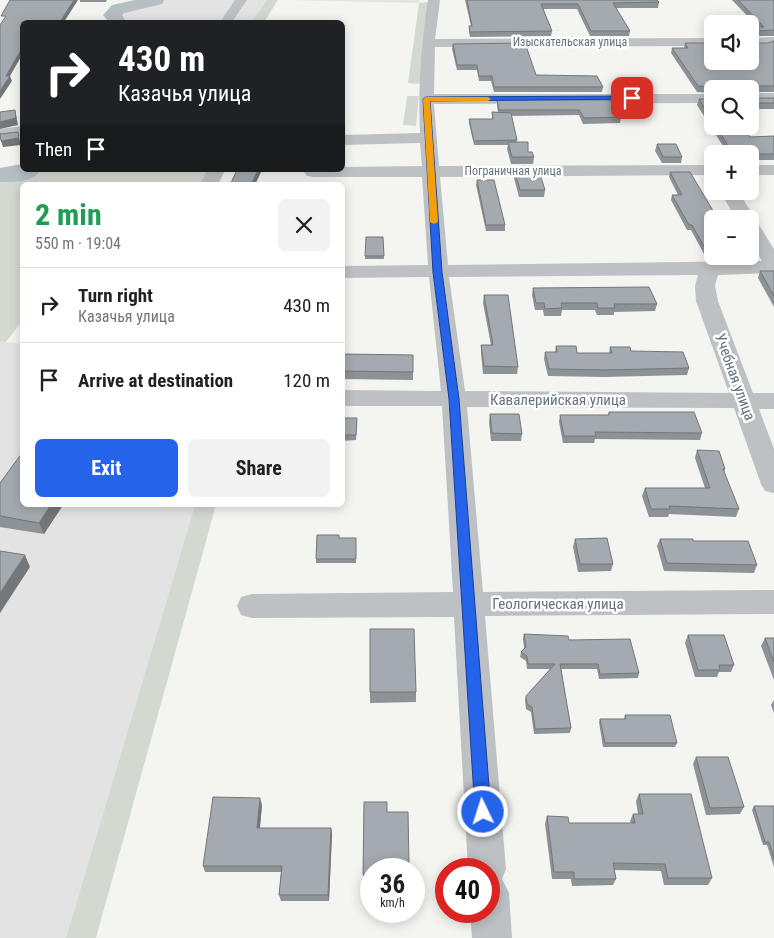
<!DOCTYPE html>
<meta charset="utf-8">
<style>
body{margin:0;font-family:"Roboto Condensed",sans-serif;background:#f2f2f2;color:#202124;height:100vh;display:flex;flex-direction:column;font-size:19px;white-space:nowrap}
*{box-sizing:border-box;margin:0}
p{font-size:16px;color:#757577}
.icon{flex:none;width:28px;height:28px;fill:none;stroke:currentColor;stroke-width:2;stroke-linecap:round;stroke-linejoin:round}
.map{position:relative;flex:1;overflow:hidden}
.drawer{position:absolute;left:20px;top:182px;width:325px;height:325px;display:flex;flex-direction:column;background:#fff;border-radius:8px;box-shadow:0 2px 12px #0003}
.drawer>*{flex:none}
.hud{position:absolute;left:20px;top:20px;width:325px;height:152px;border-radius:8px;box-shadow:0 2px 12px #0003;background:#202124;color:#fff;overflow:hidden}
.tools{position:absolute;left:704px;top:15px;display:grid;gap:10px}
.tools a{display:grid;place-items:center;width:55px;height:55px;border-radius:8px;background:#fff;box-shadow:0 2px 12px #0003;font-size:25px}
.speed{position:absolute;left:360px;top:858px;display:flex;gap:10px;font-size:25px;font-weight:700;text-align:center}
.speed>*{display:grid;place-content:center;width:65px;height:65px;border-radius:50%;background:#fff;box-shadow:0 2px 12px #0003;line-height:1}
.speed small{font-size:12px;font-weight:400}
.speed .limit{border:8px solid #d22;background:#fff;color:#111}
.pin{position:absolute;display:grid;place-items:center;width:42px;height:42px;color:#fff;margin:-21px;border-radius:10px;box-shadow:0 2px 8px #0006}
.me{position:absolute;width:55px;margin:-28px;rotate:356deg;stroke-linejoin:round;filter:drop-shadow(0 0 4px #0008)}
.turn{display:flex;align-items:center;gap:18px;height:105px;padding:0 15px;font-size:22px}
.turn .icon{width:65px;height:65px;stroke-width:2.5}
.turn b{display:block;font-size:35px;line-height:42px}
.then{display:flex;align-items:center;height:48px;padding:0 15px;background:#0003;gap:10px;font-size:19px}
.round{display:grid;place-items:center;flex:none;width:52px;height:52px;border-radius:8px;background:#f2f2f2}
.summary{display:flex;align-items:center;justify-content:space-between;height:85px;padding:0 15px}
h1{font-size:30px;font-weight:700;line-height:38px;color:#1e9e55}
.button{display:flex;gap:10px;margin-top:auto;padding:10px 15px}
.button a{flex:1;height:58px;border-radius:8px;background:#2563eb;color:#fff;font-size:20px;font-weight:700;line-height:58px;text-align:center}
.button a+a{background:#f2f2f2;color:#202124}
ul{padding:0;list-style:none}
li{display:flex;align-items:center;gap:15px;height:75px;padding:0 15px;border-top:1px solid #e0e0e0}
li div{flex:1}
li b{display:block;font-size:19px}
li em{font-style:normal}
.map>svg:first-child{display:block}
</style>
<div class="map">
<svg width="774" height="938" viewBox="0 0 774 938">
<rect width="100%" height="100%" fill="#f4f4f1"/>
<path fill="#e2e3e2" d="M159 0H267L251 22H122L116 15 120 9Z
M290 0H419V3Z
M0 341 22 344V505H195L66 938H0Z"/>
<path fill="#d3d9d1" d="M267 0H278L264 22H251Z
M429 2 420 84 408 83 419 3Z
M407 96H419L416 126 403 125Z
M34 170H213L205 185H22V321L6 342 0 341V178L21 176Z
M195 505H216L96 938H66Z"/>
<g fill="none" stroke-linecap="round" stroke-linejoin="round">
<path fill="#b5bec3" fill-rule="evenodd" d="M135 0H164L162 4 124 13 122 15 126 22H109L103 15 112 5Z
M22 164V170H41C32 183 14 182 0 182V168Z"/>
<path fill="#bec1c4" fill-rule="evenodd" d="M235 0H247L232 22H220Z
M428 0H440L435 39 712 38V46L435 47 434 94H712V103L434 104 439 166 712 165V175L440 177 448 265 762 261 750 241V219H736L720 191H738L774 249V273L718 275 715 286 718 301 753 393H774V409H759L774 449V493L765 491 761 484 734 408 467 407 483 592 774 590V614L485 616 506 869 502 879 509 893 512 938H472L470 911H489V869H468L454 617 252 618 241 615 237 606 241 597 252 594 453 592 442 406H342V390L441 391 429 277 342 278V266L428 265 422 177H313L307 176 304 172 306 170H342V167L422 166 420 143 342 145V135L420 133C418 88 421 45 428 0ZM698 275 695 286 696 301 729 393 465 391 449 277Z
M774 37V45L750 46V38Z
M750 93H774V103H750Z
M22 126V136L0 139V129Z
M750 165H774V175H750Z
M207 170H225L218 185H200Z"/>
</g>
<path fill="#8d9296" d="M80 0H107L106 2H80Z
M465 0H657L659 2 658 8H616L630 31 629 36H590L577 9H543L552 31 551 36 470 37 469 32V26H471Z
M732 0H774V36H756L752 32 754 27H758Z
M774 41V92H750V98H774V109H750V89H712V93L697 92 671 53 672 48H684L685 43H768Z
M453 44 536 75 603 87 602 92H494L491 81H479L477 70H457L452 49Z
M699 99H712V126H741L750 137 774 136V160H750V154H728L697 105Z
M497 100H610L621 117 620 123 583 124 579 115 511 116 517 142 534 157 533 164H511L507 149 508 145H474L469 123V119H492V112H498L497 106Z
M657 144 682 157 681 163H662L655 151Z
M515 172 545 190 544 197H519L514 178Z
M670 172 712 219V254H704L691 230H687L671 200 672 195H678L669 177Z
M477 180 505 225V231H486L476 185Z
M383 237 384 259H365V256Z
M760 271H774V307L758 278Z
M533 288 657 304 655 311 614 312V315H597L595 310H562L561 316H544L543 310H535L532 295Z
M484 295 518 367 517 374H483L481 353V345H491L483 303Z
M556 346 577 353H609L610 347 631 351 689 368 687 375 604 377 548 376 544 359 545 352H555Z
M342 354 413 355V380L342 379Z
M609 412 702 433 700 440 595 439 594 443H563L559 422 560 415H608Z
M490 414 522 434 521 441H491L489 422Z
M342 418 357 423 356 440 342 441Z
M697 450 725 469 724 473 739 509 736 517 669 514 668 517H649L642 496 645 488H705L695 458Z
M0 483 63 505 44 534 0 527Z
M356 538V563H316V559Z
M575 539 613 564 611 571 578 572 573 547Z
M660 539 693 541 757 565 754 573 664 571 657 546Z
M524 634 569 640 639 673 638 678 599 679 597 669H561L571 728 570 733 534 734 531 712 526 709 525 700 526 696 550 669H527L526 661 520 657 521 652 524 648 523 639Z
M688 635 734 665 731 672H719L717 677H695L685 643Z
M765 638H774V680L761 646Z
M370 692H416V702L370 703Z
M774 700V713L771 705Z
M625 715 677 743 675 747H603L599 722 600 719H624Z
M696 757 744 807 740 814 706 815 693 764Z
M639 794 712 878 708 885H664L661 871 614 870 616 879 613 885 572 886 571 879H552L545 824 547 816 569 823H631L630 821 633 814H638L636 801Z
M364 802 387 812H408V868L371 869V877H363Z
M262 805 260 828H331L332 834 329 901H281L279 895 281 872H205L203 866Z
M754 806H774V867L767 845H763L752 810Z"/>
<path fill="#73777a" d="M74 0H78L64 22H60Z
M22 48V55L10 76 12 81 0 99V91L6 76Z
M15 110 18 125 0 129V122Z
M18 132 21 145 3 147 1 141Z
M258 170H262L255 185H251Z
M51 505H63L44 534 39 523Z
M25 555 30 567 0 613V593Z
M260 798 262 805 259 835 257 828Z
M331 828 332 834 329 901 328 895Z"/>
<path fill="#a4aaaf" stroke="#73777a" d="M10 0H74L60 22H22V48L6 76H10L0 91V25L6 16H1Z
M467 0H657L659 2 613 3 630 31H591L578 4H541L552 31 470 32 469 26H472Z
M738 0H774V30L757 31 754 27H764Z
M774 41V86H750V98H774V103H750V89H715V87L698 86 672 48H688L685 43H712V61H750V43H768Z
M525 43 536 75 597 76 603 87H494L492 76H479L477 65H457L453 44Z
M699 99H712V121Z
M497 100H610L621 117 584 118 579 110H499Z
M15 110 16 118 0 122V112Z
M492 112 511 113 517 140 474 141 469 119H493Z
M716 126H741L750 137 774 136V154H733Z
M18 132 19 138 1 141 0 134Z
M508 142H528V152H532L534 157H512Z
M657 144H676L682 157H663Z
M237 170H258L251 185H230Z
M539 171 545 190H520L515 172Z
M670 172H690L718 219H712V248H705L692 225H689L672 195H682Z
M477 180H494L505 225H486Z
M366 237H383L384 256H365Z
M760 271H774V296Z
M649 287 657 304H614L615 308H598L597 303H561L562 308 545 309 544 303H536L533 288Z
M484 295H508L518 367 484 366 481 345H493Z
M556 346H576L577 353H612L610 347H630L631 351 683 352 689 368 606 370 549 369 545 352H557Z
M342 354 413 355V372L342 371Z
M609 412H694L702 433 595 432 596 436H564L560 415H609Z
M490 414H519L522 434 492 433Z
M342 418H357L356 435H342Z
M697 450 719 451 725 469H723L739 509 669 506 670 509H651L645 488H710Z
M22 453V505H51L39 523 0 516V483Z
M317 535H339V538H356V559H316Z
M607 538 613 564H580L575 539Z
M660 539H693V541H748L757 565 667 563Z
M0 551 25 555 0 593Z
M370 629H414L416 692H370Z
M524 634 568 636 569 640 630 639 639 673 600 674 598 664H560L571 728 535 729 532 707 527 704 526 696 555 664H528L527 656 521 652 526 647Z
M688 635H724L734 665H719L720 670H698Z
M765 638H774V662Z
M625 715H670L677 743H605L600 719H626Z
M696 757H728L744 807 710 808Z
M639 794H691L712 878H668L665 864 613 863 616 879H574V872H554L547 816 568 817 569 823H635L633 814H643Z
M213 797 260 798 257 828H331L328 895H279L282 866H203Z
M364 802H387V812H408L409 865H387V869H371V874H363Z
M754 806H774V858L769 842H765Z"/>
<path fill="#2563eb" stroke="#184099" d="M632 96 634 99 430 101 442 272 459 399 491 812 488 818 483 820 477 818 475 812 449 399 433 272 423 99 426 97Z"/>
<path fill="#f59e0b" d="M426 97H488L491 99 488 101H430L438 222 434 224 430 222 423 99Z"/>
<g text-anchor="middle" stroke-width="5" stroke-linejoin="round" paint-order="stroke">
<g font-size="12" fill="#67727e" stroke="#fff">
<text x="570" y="46">Изыскательская улица</text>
<text x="513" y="175">Пограничная улица</text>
</g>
<g font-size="15" fill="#67727e" stroke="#fff">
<text transform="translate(735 377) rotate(70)" y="5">Учебная улица</text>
<text x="558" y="405">Кавалерийская улица</text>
<text x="558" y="609">Геологическая улица</text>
</g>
</g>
</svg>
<div class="tools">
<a><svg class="icon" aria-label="sound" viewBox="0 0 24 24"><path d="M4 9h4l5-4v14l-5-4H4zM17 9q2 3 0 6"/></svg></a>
<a><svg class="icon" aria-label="search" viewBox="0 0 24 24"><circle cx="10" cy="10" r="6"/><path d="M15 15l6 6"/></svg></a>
<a>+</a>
<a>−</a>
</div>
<div class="speed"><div>36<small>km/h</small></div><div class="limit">40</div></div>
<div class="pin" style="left:632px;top:98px;background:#d93025"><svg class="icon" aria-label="arrive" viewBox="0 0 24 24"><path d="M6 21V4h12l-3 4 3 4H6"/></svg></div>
<svg class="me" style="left:483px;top:812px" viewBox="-20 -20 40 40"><circle r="17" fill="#2563eb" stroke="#fff" stroke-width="3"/><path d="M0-11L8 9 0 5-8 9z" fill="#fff"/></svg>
<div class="hud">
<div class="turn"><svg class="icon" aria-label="right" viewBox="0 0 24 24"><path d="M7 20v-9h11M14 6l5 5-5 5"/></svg><div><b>430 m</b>Казачья улица</div></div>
<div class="then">Then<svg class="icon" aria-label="arrive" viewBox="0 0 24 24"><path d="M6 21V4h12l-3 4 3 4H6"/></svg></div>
</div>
<section class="drawer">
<div class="summary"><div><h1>2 min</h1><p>550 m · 19:04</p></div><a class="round"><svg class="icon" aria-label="close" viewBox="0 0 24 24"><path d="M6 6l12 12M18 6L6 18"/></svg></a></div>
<ul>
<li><svg class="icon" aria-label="right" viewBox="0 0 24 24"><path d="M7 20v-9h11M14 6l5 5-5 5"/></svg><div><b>Turn right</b><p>Казачья улица</p></div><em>430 m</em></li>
<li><svg class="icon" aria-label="arrive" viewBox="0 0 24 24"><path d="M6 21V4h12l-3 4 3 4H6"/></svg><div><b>Arrive at destination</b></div><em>120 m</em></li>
</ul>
<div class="button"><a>Exit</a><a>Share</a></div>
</section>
</div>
